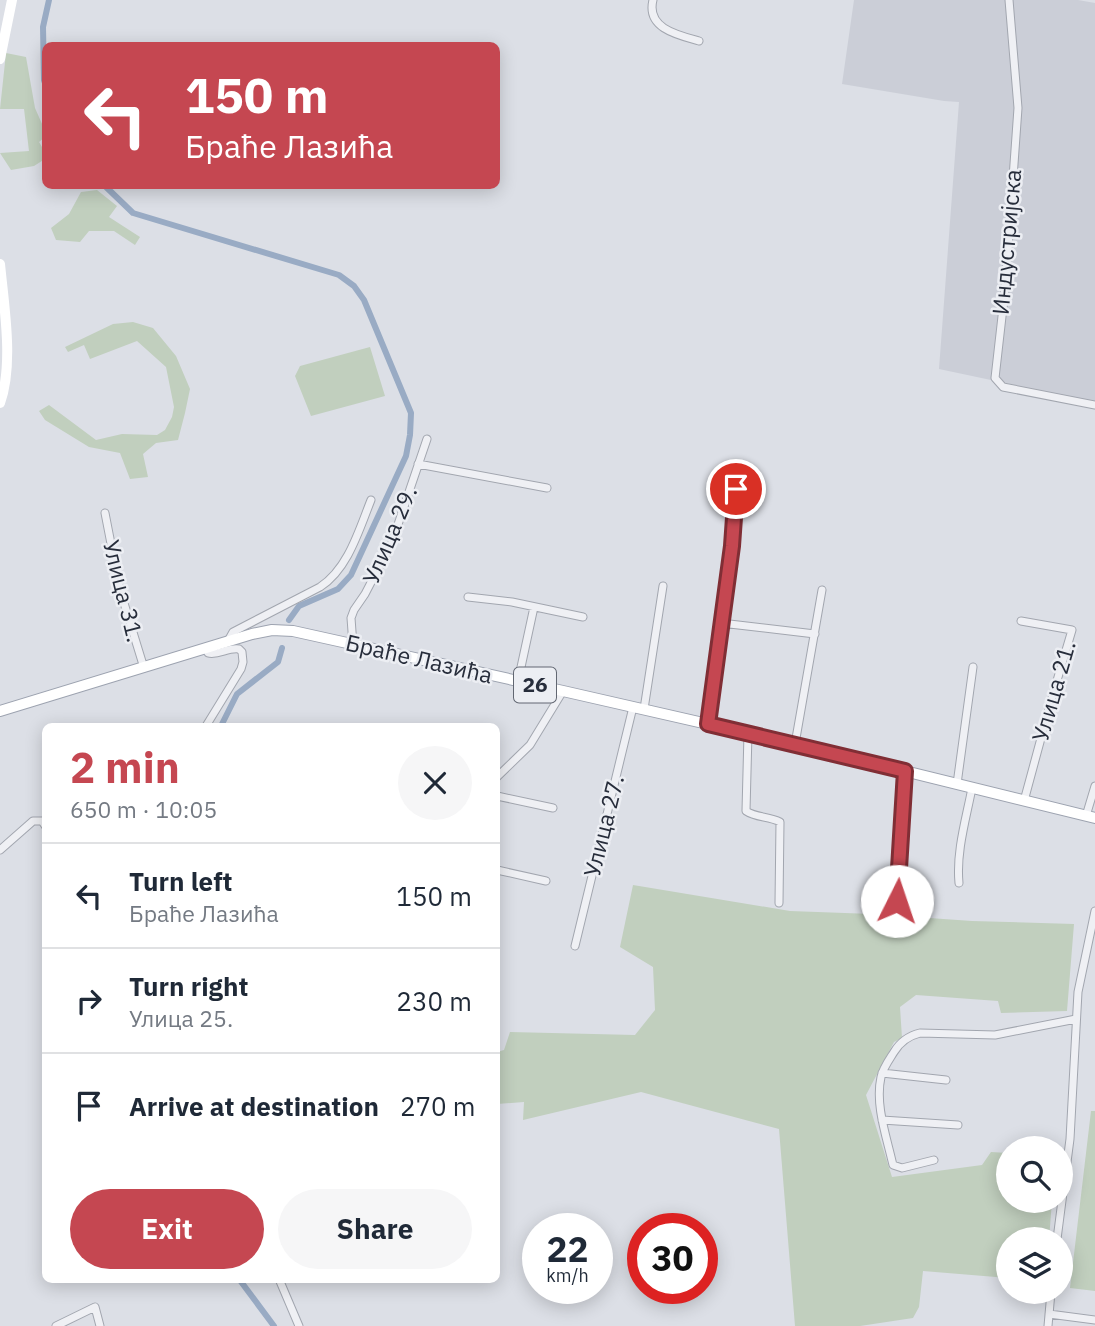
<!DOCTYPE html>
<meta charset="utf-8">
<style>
body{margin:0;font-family:"IBM Plex Sans",sans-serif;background:#f6f6f7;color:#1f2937;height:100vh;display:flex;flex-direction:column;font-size:26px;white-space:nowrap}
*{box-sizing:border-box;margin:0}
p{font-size:23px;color:#747a83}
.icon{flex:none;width:38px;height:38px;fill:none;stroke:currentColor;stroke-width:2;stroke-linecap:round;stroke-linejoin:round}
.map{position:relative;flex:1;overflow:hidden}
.details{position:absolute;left:42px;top:723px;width:458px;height:560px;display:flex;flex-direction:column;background:#fff;border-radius:10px;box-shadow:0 4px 18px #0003}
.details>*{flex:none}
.banner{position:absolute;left:42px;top:42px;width:458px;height:147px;border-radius:10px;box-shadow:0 4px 18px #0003;background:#c54751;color:#fff;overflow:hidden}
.fabs{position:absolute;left:996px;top:1136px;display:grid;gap:14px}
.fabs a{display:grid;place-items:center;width:77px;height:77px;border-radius:50%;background:#fff;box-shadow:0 4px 18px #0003;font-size:35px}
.speed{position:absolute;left:522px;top:1213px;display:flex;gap:14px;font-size:35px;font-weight:700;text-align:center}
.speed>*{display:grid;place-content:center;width:91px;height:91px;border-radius:50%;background:#fff;box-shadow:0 4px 18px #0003;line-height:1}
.speed small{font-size:18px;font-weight:400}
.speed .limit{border:10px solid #d22;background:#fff;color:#111}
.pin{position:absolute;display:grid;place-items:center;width:60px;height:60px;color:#fff;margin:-30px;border:4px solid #fff;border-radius:50%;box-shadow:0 2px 7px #0007}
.me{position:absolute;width:77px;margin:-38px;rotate:4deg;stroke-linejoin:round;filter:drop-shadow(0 0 5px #0008)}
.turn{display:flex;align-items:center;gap:24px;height:147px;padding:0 28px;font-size:32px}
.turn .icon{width:91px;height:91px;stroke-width:2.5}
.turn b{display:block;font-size:49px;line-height:60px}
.round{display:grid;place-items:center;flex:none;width:74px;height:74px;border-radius:37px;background:#f6f6f7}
.summary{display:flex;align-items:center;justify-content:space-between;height:119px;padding:0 28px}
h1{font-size:42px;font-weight:700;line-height:52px;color:#c54751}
.button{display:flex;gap:14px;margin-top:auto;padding:14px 28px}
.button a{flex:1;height:80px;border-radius:42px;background:#c54751;color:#fff;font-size:28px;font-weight:700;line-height:80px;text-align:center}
.button a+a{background:#f6f6f7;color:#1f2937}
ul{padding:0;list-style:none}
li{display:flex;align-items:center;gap:21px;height:105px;padding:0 28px;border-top:2px solid #e0e1e3}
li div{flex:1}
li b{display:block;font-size:26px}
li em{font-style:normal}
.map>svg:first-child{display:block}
</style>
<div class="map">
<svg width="1095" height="1326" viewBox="0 0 1095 1326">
<rect width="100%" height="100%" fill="#dcdfe6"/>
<path fill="#cbced7" d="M854 0H1078L1095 3V402L939 369 959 102 944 101 842 84Z"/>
<path fill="#c1cfbe" d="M6 53 26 57 35 108 46 133 45 137 39 142 45 152V159L34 166 11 170 0 153 29 151 24 109H0Z
M97 190 117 206 109 217 140 237 135 245 114 231H89L80 242 56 240 51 228 69 214 81 192Z
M133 322 153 328 176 356 190 389 185 413 178 440 156 443 143 454 148 477 130 479 120 453 89 447 45 420 39 411 49 405 96 440 122 434 157 435 165 430 172 417 174 407 166 367 137 341 90 359 84 345 68 352 65 347 113 324Z
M370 347 385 396 311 416 295 376 300 366Z
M633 885 790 911 872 914 972 921 1074 924 1067 1011 1001 1013 998 1001 916 995 900 1007 902 1038 894 1042 866 1095 892 1177 982 1165 991 1152 1008 1153V1200L1052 1201 1049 1239H1008V1278L923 1271 919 1307 913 1318 860 1326H795L779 1129 641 1092 523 1120 524 1102 497 1104V1052L504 1050 510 1032 635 1035 655 1010 653 967 620 947Z
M1091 1111H1095V1291L1070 1288Z"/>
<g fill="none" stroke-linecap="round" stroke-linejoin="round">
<path stroke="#99abc4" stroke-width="6" d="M46 86 44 80 43 27 49 0
M105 186 133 213 339 275 354 286 364 300 411 413 410 435 406 456 351 575 338 589 299 606 289 620
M221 726 237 694 278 662 282 648
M239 1279 274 1326"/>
<g stroke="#a2a6af" stroke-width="9">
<path id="street" d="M653 0C646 28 677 35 699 41
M1009 0 1018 108 1005 290 995 378 1003 387 1095 405
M418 464 547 488
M105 513 120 590 144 668
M468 597 512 602 583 617
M1021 621 1072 630 1053 694 1024 801
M721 623 815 634
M228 641 233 632 320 587C348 569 359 530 371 500
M353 645 351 618 354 610 365 594 392 542 427 439
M206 649 208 653C218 656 228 647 239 649L242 652 243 662 241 669 206 726
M518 681 534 607
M644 709 663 586
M708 724 731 546 736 489
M748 733 746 811C756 818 769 816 780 822L779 903
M795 744 822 590
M497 777 530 745 563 691
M957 784 973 667
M497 796 553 808
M1086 816 1095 786
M0 850 33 821H42L46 827
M497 870 546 881
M959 883C956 852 966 819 972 788
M897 901 905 771
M575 946 633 707
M882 1073 946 1080
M882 1120 958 1125
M934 1160 902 1168 893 1165 892 1161C886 1135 875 1104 881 1077 883 1068 889 1060 894 1052 900 1042 908 1036 920 1033L995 1035 1076 1019
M1057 1239 1070 1139 1078 992 1095 911
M279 1279 299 1326
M1049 1314 1095 1320
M56 1326 95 1307 100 1326
M1048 1326 1051 1292"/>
</g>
<g stroke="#9da3b0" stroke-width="12">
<path id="primary" d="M0 711 252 634 272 630 293 631 563 691 795 744 1095 818"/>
</g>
<use href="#street" stroke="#eff0f4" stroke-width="7"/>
<path stroke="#fff" stroke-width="10" d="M0 59 12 0
M0 264C4 306 14 364 0 403"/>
<use href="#primary" stroke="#fff" stroke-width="10"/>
</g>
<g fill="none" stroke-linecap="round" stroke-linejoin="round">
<g stroke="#802e35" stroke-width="18">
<path id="route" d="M736 489 732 546 708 724 905 771 897 901"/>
</g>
<use href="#route" stroke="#c54751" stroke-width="12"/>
</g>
<g text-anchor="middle" stroke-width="5" stroke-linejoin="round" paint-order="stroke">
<rect fill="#eceef3" stroke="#626772" stroke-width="2" x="514" y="667.5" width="42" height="35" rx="5"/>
<g font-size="21" font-weight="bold" fill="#272d3b">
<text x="535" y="692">26</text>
</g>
<g font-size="23" fill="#272d3b" stroke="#eceef3">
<text transform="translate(1007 242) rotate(-85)" y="8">Индустријска</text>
<text transform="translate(390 535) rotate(-67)" y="8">Улица 29.</text>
<text transform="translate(123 591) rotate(76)" y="8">Улица 31.</text>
<text transform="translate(419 659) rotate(13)" y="8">Браће Лазића</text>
<text transform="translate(1054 691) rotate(-74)" y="8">Улица 21.</text>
<text transform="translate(604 826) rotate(-76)" y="8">Улица 27.</text>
</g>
</g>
</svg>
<div class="fabs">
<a><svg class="icon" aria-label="search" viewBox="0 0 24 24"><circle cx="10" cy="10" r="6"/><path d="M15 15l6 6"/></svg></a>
<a><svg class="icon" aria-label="layers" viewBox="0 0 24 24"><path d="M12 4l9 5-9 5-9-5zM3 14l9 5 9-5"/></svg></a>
</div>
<div class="speed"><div>22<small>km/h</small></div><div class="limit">30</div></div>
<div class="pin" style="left:736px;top:489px;background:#d93025"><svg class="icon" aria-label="arrive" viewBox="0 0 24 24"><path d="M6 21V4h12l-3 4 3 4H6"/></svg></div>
<svg class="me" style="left:897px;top:901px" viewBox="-20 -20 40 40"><circle r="19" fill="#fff"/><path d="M0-13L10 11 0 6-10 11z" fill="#c54751"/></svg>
<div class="banner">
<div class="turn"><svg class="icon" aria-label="left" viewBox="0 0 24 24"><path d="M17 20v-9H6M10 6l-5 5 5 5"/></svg><div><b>150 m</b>Браће Лазића</div></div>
</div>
<section class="details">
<div class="summary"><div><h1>2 min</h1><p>650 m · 10:05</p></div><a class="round"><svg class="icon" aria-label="close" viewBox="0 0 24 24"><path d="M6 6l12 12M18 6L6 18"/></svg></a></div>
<ul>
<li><svg class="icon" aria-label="left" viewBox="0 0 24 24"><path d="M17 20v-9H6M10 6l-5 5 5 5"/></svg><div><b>Turn left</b><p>Браће Лазића</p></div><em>150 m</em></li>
<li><svg class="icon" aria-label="right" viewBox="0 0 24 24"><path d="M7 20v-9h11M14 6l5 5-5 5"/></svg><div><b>Turn right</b><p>Улица 25.</p></div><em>230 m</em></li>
<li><svg class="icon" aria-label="arrive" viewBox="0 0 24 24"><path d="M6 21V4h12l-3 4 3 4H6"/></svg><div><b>Arrive at destination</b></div><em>270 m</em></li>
</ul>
<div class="button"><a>Exit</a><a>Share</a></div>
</section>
</div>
